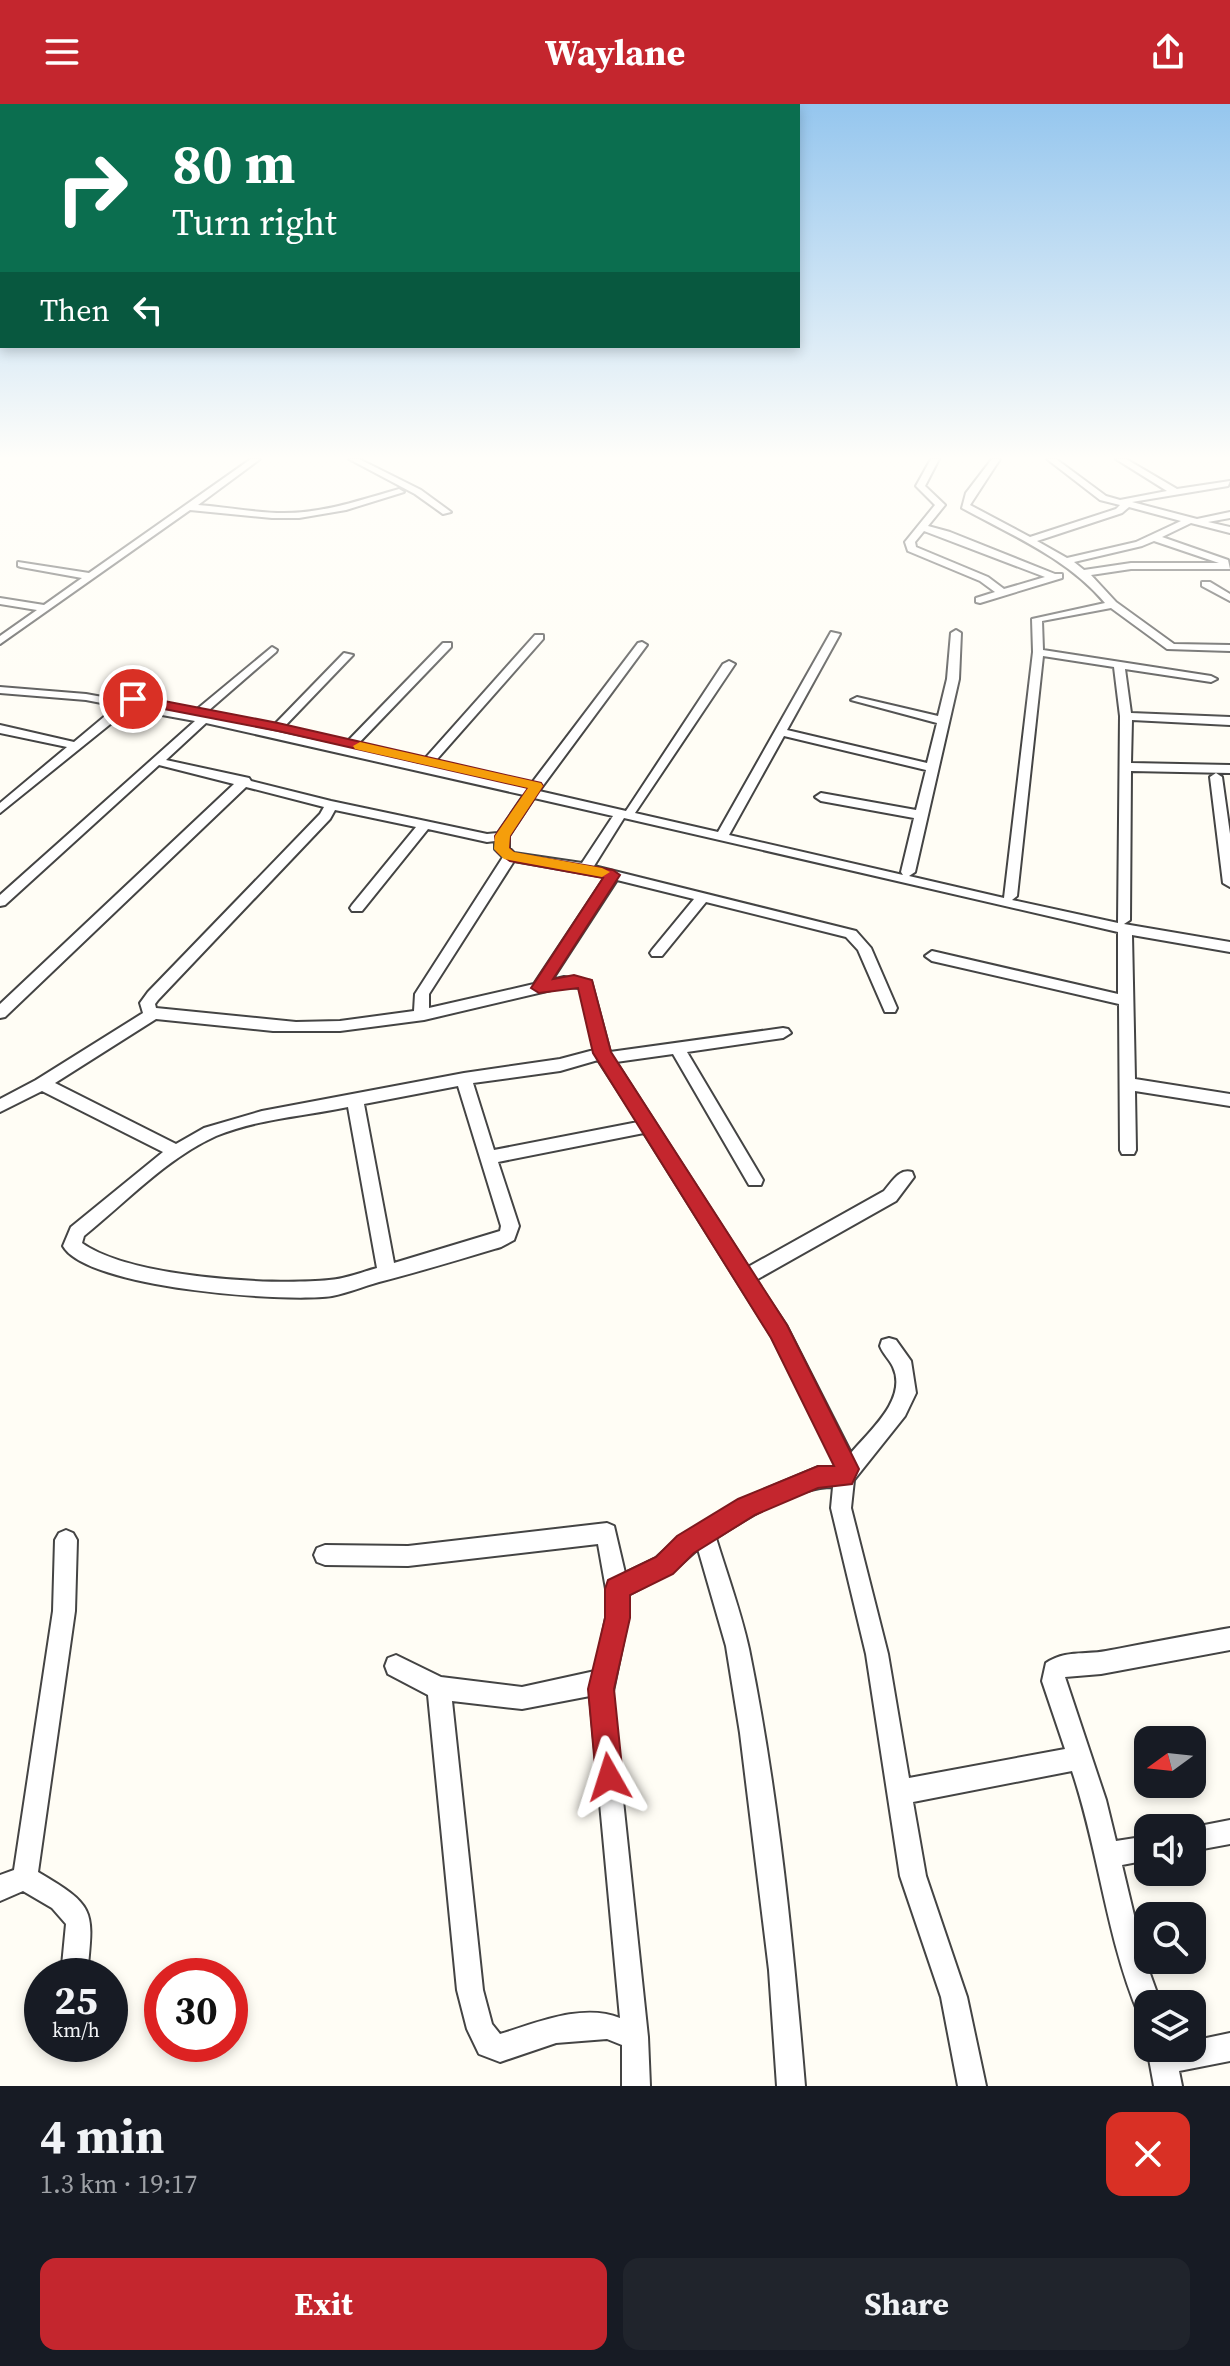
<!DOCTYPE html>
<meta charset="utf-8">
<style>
body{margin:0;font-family:"Source Serif 4",serif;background:#20242c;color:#f1f3f6;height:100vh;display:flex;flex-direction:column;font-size:30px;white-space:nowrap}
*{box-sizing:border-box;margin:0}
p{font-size:26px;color:#9ea1a6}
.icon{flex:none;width:44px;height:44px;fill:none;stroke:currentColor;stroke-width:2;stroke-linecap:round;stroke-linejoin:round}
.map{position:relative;height:1982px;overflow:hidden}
.panel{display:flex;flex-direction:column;background:#171b24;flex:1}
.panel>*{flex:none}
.guide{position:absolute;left:0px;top:0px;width:800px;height:244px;box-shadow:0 4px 12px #0003;background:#0b6e4f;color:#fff;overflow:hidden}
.needle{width:52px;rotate:255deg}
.tools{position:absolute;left:1134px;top:1622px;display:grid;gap:16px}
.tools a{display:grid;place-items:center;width:72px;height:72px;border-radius:16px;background:#171b24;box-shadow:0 4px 12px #0003;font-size:40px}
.speed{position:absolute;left:24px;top:1854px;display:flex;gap:16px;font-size:40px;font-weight:700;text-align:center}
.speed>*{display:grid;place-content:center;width:104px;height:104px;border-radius:50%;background:#171b24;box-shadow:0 4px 12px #0003;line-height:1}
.speed small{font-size:20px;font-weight:400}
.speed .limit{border:12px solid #d22;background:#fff;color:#111}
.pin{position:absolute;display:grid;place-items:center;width:68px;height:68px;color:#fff;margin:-34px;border:4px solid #fff;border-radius:50%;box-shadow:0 2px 8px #0007}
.me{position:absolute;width:88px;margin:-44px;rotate:354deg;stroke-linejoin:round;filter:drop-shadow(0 0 6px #0008)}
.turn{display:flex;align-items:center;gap:28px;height:168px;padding:0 40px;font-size:36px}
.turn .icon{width:104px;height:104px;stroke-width:2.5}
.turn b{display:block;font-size:56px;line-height:68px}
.then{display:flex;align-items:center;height:76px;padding:0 40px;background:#0003;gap:16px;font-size:30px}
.round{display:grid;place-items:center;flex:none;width:84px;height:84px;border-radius:16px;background:#20242c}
.summary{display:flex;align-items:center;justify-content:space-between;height:136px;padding:0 40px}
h1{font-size:48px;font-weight:700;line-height:60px}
.cta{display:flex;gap:16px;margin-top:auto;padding:16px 40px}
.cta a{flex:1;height:92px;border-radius:16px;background:#c4262e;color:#fff;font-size:32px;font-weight:700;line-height:92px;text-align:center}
.cta a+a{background:#20242c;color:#f1f3f6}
header{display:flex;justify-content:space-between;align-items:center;height:104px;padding:0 40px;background:#c4262e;color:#fff;font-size:36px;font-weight:700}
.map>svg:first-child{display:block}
</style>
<header><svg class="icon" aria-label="menu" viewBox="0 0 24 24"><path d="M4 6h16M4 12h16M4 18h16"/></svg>Waylane<svg class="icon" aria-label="share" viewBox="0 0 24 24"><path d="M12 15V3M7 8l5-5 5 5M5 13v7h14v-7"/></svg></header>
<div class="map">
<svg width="1230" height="1982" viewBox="0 0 1230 1982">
<rect width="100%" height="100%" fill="#fffdf5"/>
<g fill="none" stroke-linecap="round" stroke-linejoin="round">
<g stroke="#444" stroke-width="4">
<path id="minor" d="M251 355H260L198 401C227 403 255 409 284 409 324 409 361 396 399 385L404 388 346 406 299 414H272L190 406 0 540V532L37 506 0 500V494L44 501 82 474 21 463 18 462V458L89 469Z
M349 355H359L421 386 451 408 443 410 415 390Z
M931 355H939L925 382 945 401 928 422 950 428 1055 470H1062V474L980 499 976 498V494L995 488 980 477 908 447 905 438 935 401 916 382ZM924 427 1045 473 1004 485 988 473 916 443 915 438Z
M992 355H1000L970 401 1030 433 1116 405 1120 401 1100 396 1047 355H1056L1106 392 1120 396 1167 387 1116 355H1126L1177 385 1230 377 1228 382 1132 398 1197 415 1230 408V414L1208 418 1230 423V429L1191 419 1162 433 1228 456 1230 465H1131L1091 471 1116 498 1174 540 1230 541V547L1167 545 1111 504 1042 517 1043 546 1211 572 1217 575 1211 578 1125 565 1131 609 1230 613V621L1132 616 1131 659 1230 661V669L1131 667 1130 816 1124 820 1230 838V848L1132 831 1135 975 1230 990V1002L1135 987 1136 1046 1134 1050H1122L1120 1046 1119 900 932 857 925 852 932 847 1118 890V828L624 714 594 762 856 827 871 844 897 904 895 908H885L858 846 846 833 706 798 662 852H652L650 849 652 846 694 795 617 776 552 876 564 873 591 877 610 948 783 924 788 925 791 929 783 934 687 948 763 1076 761 1081H749L673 950 616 958 748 1163 884 1087C892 1078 899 1064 912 1068L914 1073 896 1097 756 1176 786 1221 851 1349C869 1327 908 1295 893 1263 890 1256 883 1250 880 1242L882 1236 889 1234 896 1236 911 1257 916 1289 905 1312 854 1376 851 1404 888 1550 909 1674 1065 1645 1042 1577 1046 1559C1065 1546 1084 1551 1106 1547 1148 1539 1189 1531 1230 1524V1546L1101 1570 1065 1573 1106 1696 1116 1737 1148 1732V1756L1122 1761 1144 1853 1161 1900H1148V1915L1139 1911C1106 1833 1099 1747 1072 1667L913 1698 926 1772 967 1893 986 1982H958L941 1893 900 1772 866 1550 831 1404 833 1383C796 1383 747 1414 716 1434 727 1470 741 1508 749 1545 778 1687 793 1838 805 1982H777L769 1866 740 1629 726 1542 698 1445 672 1468 628 1491V1514L612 1592 648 1933 650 1982H622V1941L607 1935 556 1939 500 1958 479 1950 467 1925 457 1886 428 1591 388 1570 385 1562 388 1554 396 1551 441 1573 522 1583 595 1567 606 1514V1485L598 1440 408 1462 325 1461 317 1458 314 1451 317 1444 325 1441 408 1442 607 1419 614 1422 625 1469 656 1454 678 1434 740 1396 818 1363H837L772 1233 644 1029 498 1058 519 1122 514 1136 501 1143C461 1155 418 1168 379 1178 364 1182 348 1189 332 1192 286 1199 86 1184 63 1142L71 1123 163 1048 42 987 0 1008V995L36 976 143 909 140 899 148 888 320 710 324 703 246 683 5 913 0 914V900L234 680 159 661 5 801 0 802V791L195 617 129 605 0 709V699L67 643 0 629V621L74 638 117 602 86 596 0 589V583L86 590 196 610V606L272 543 277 546 276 548 208 607 214 608 216 610 213 614 343 642 443 539H451V543L354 644 420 660 535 531H543V535L431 662 528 684 638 539 642 538 647 541 539 687 626 707 723 560 729 557 735 560 635 709 718 728 831 528 840 530 787 626 927 659 937 619 851 596 857 593 938 612 947 575 951 529 956 526 961 529 959 575 915 768 909 772 1004 794 1033 548 1032 515 1105 499C1067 454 1013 432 962 404L966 389ZM1129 403 1181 417 1136 438 1067 454 1037 437 1122 409ZM1154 437 1219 459H1131L1084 466 1074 458 1142 442ZM1043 552 1114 563 1120 612 1118 819 1012 796 1017 792ZM206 619 524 691 498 729 487 730 331 697 251 677 249 674 166 656ZM784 632 926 666 916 706 821 689 815 693 821 697 914 714 901 768 903 771 729 731ZM534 694 613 712 582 759 514 749 509 744V732ZM335 706 416 723 352 801 350 804 352 807H362L428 725 487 738 495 737V745L503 753 415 890 414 907 340 917 296 918 156 904 155 900 158 896 330 715ZM514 757 605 773 534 880 429 904V890ZM564 883 580 884 594 946 560 955 464 969 262 1007 204 1024 176 1040 55 979 156 915 273 927H340L424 916ZM598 956 638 1018 494 1046 473 979 560 967ZM458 982 501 1122 500 1127 394 1159 364 1000ZM348 1003 377 1164C362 1168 345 1175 329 1176 270 1182 129 1173 82 1139L84 1132C126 1098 167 1054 216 1032 257 1015 305 1012 348 1003ZM590 1592 620 1914C582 1899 537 1919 500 1930L492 1920 483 1886 452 1597 522 1605Z
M1202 478H1210L1230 490V497L1202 482Z
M344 549 353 551 282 625H274V621Z
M1216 669 1222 673 1230 730V783L1223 779 1210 673Z
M66 1426 73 1429 77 1436 75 1507 38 1768C98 1803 93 1807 87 1872H61L66 1820 52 1804 23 1787 0 1797V1771L14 1766 53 1507 55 1436 59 1429Z
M1230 1716V1740L1192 1747V1724H1189Z
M1230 1929V1957L1179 1967 1182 1982H1154L1147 1944 1148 1943 1192 1944V1937Z"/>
</g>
<use href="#minor" fill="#fff" fill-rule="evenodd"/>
</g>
<linearGradient id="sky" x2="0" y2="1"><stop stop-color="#95c6ee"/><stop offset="0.56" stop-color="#fffefa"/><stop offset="1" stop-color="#fffefa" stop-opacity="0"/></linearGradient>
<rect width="1230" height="632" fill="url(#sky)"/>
<path fill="#c4262e" stroke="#7f191e" stroke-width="2" d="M133 591 278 619 541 679 543 682 510 732 509 744 514 749 613 766 620 771 553 875 574 871 592 876 611 948 787 1221 859 1365 852 1380 818 1384 755 1411 694 1449 673 1470 630 1491V1514L614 1585 623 1673 619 1682 609 1686 600 1682 596 1673 588 1585 605 1514V1485L608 1476 656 1453 677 1432 738 1395 818 1362H834L771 1234 593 949 578 884 539 889 531 884 603 774 510 757 497 748 495 732 528 684 278 627 128 598 126 595Z"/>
<path fill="#f59e0b" d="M360 638 541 679 543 682 510 732 509 744 514 748 602 764 610 768 602 773 504 755 494 745 495 732 528 684 355 645 353 642Z"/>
</svg>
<div class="tools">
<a><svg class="needle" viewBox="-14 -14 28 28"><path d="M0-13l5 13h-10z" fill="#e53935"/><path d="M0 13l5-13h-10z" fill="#9ea1a6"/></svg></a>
<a><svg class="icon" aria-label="sound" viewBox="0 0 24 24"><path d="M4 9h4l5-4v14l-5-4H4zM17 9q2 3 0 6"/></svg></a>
<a><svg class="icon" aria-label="search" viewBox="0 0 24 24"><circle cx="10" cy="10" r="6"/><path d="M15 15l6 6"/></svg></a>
<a><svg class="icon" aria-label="layers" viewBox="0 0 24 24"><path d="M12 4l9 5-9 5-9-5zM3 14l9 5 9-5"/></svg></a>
</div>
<div class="speed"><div>25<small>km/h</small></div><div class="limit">30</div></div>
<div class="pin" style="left:133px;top:595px;background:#d93025"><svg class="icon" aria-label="arrive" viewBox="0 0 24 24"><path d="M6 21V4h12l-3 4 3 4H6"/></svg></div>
<svg class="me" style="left:609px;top:1673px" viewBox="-20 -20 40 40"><path d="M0-17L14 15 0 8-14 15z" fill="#c4262e" stroke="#fff" stroke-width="4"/></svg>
<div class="guide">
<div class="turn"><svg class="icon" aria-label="right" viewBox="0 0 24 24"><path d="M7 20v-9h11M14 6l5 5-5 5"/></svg><div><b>80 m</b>Turn right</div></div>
<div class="then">Then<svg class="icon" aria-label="left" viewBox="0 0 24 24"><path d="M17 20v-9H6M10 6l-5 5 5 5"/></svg></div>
</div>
</div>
<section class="panel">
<div class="summary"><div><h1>4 min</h1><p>1.3 km · 19:17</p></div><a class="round" style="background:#d93025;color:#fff"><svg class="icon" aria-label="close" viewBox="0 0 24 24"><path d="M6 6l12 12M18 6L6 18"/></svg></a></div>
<div class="cta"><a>Exit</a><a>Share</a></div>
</section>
